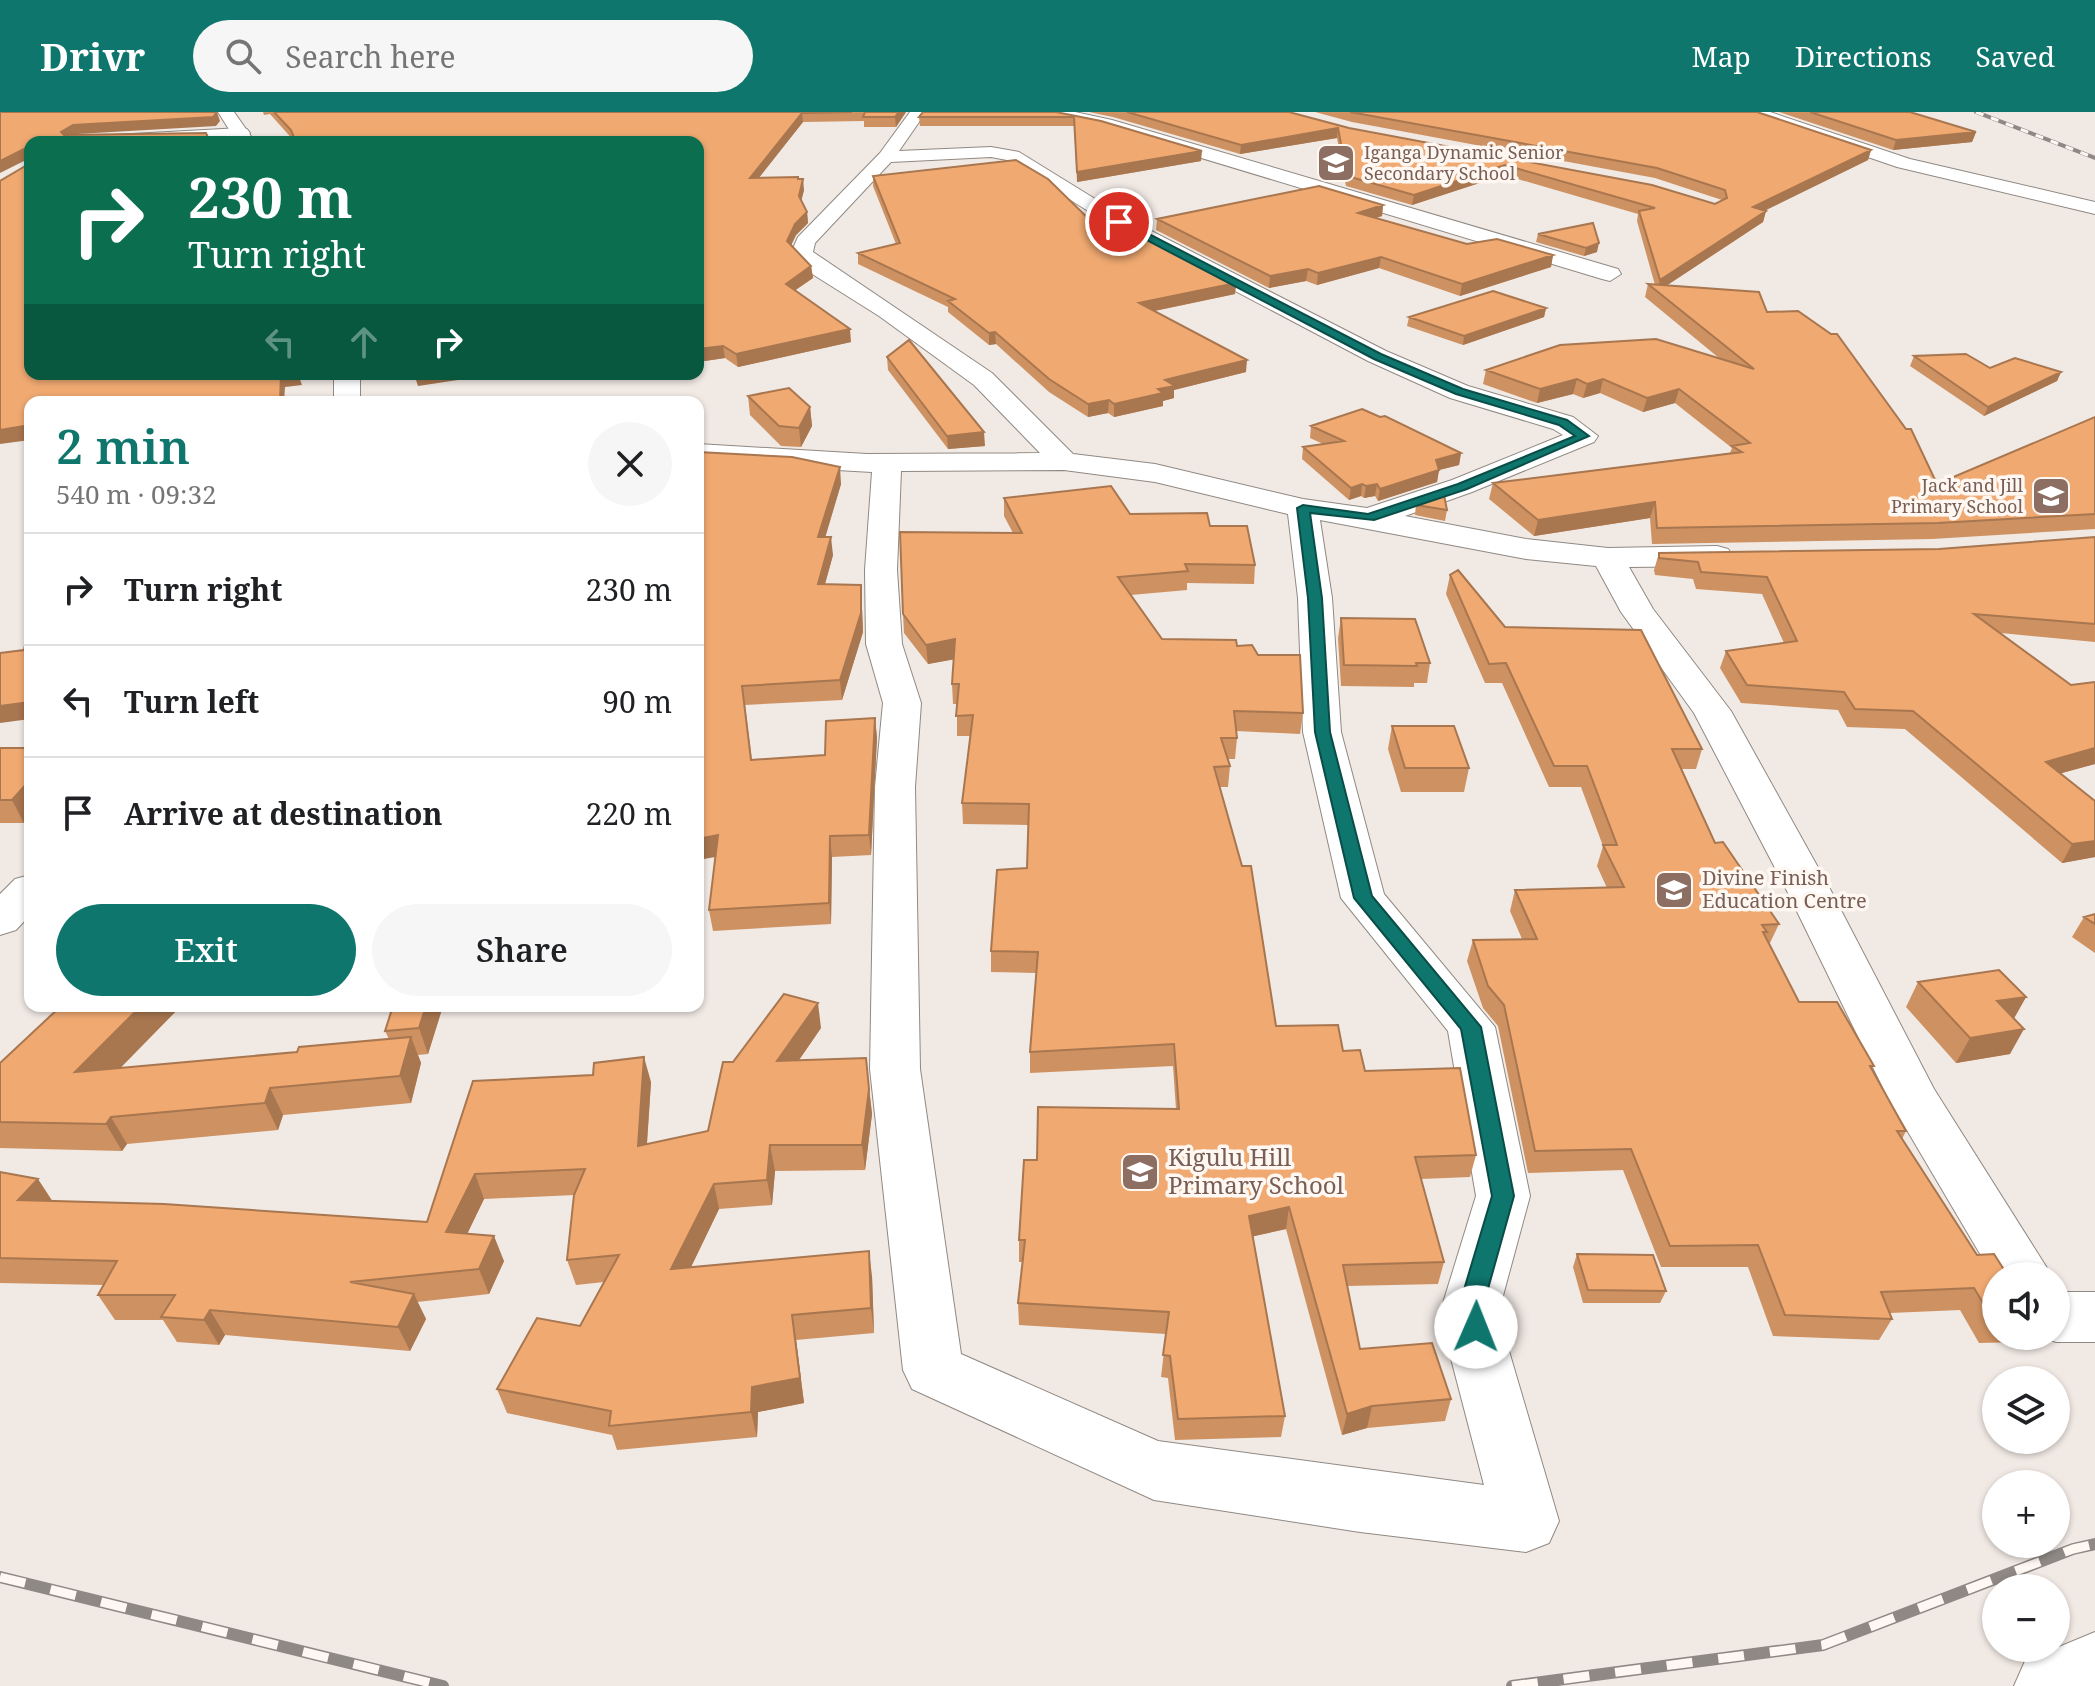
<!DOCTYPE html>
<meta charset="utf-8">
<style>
body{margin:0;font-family:"Noto Serif",serif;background:#f6f6f6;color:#202124;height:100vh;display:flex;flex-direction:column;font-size:30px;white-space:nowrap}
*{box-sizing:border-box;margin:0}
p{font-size:26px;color:#757577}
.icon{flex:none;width:44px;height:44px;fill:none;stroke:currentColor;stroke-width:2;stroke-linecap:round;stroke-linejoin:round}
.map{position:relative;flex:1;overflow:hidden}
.drawer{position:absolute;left:24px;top:284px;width:680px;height:616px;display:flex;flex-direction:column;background:#fff;border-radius:16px;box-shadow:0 2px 6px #0004}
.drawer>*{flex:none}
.top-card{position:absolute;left:24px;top:24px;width:680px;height:244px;border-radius:16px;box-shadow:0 2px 6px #0004;background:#0b6e4f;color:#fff;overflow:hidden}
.tools{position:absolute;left:1982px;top:1150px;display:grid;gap:16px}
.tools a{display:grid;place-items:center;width:88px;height:88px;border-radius:50%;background:#fff;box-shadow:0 2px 6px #0004;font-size:40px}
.pin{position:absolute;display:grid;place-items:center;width:68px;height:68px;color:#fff;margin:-34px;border:4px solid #fff;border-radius:50%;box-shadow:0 2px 8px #0007}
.me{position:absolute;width:88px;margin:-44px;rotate:1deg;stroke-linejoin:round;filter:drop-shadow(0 0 6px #0008)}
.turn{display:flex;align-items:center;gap:28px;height:168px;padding:0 32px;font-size:36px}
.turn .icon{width:104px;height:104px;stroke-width:2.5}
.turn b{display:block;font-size:56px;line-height:68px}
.lanes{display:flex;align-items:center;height:76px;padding:0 32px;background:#0003;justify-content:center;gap:40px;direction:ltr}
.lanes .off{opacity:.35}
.round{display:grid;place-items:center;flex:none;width:84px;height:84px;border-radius:42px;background:#f6f6f6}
.overview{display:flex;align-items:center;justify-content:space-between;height:136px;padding:0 32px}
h1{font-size:48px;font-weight:600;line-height:60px;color:#0f766e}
.action{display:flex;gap:16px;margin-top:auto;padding:16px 32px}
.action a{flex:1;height:92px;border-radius:48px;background:#0f766e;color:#fff;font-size:32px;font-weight:600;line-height:92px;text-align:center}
.action a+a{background:#f6f6f6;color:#202124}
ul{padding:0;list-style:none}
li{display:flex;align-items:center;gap:24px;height:112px;padding:0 32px;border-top:2px solid #e0e0e0}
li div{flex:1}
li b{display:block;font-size:30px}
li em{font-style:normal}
header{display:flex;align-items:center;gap:48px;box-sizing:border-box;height:112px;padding:0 40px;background:#0f766e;color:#fff}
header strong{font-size:38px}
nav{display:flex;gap:44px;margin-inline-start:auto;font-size:28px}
.search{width:560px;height:72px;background:#f6f6f6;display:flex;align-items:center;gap:20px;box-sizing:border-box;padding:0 28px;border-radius:44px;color:#757577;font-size:30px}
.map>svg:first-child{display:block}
</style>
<header>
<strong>Drivr</strong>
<div class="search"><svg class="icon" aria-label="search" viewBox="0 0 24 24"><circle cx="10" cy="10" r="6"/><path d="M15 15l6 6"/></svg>Search here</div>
<nav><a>Map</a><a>Directions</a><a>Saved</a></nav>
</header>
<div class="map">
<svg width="2095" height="1574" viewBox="0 0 2095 1574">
<rect width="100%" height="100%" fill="#f1e9e4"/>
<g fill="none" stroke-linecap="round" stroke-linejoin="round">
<g stroke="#908983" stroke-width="2">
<path id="minor" d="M910 0H926L899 39 991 35 1019 40 1126 106 1386 239 1468 274 1573 305 1598 324 1594 330 1472 380 1405 404 1526 427 1608 436 1717 434 1728 437 1733 444 1728 451 1717 454 1629 455 1653 497 1731 599 1830 777 1934 977 2052 1164H1996V1169L1888 986 1786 777 1694 601 1621 500 1596 454 1526 447 1320 408 1332 486 1341 620 1384 782 1495 915 1530 1084 1501 1191 1509 1239 1559 1409 1549 1431 1526 1440 1360 1420 1154 1388 912 1277 903 1258 870 957 875 675 883 591 866 532 865 458 872 360 698 350V332L867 342 1040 341 974 273 879 204 809 160 791 141 798 125 880 41ZM991 45 1007 48 1112 114 1368 249 1450 286 1553 317 1563 323 1452 368 1367 396 1303 387 1155 352 1073 342 992 261 813 140 815 131 891 50ZM1064 358 1155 370 1288 402 1298 486 1303 620 1341 786 1448 919 1476 1084 1443 1191 1449 1239 1484 1373 1158 1329 961 1242 920 957 915 675 921 591 902 532 897 458 901 359Z
M1044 0H1075L1112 8 1618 157 1621 162 1610 169 1602 167 1102 16 1046 4Z
M1746 0H1770L1910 47 2095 90V102L1897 55 1748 4Z
M241 16 247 17 250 21 247 25 173 30H68L77 25Z
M2056 1180H2095V1230H2056L2039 1224H2056Z
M2095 1520V1574H2014L2025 1549Z"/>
</g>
<g stroke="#908983" stroke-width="2">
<path id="secondary" d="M218 0H234L255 30H237Z
M334 262H360V290H334Z
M30 763V803L16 818 0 823V782L15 767Z"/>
</g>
<use href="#minor" fill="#fff" fill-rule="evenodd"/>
<use href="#secondary" fill="#fff" fill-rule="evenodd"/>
<g stroke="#8e8985" stroke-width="4">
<path id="rail-far1" d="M1976 0 2095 46"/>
</g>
<g stroke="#8e8985" stroke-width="12">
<path id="rail" d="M0 1465 443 1574
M1512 1574 1823 1533 2073 1437 2095 1432"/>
</g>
<use href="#rail-far1" stroke="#fff7f1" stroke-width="3" stroke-dasharray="8" stroke-linecap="butt"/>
<use href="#rail" stroke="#fff7f1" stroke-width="9" stroke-dasharray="26" stroke-linecap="butt"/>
</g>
<path fill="#ce9161" d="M263 0H906L896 15H864V9L803 10 759 65H798L804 78 801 89 807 100 808 111 796 123 791 133 811 154 813 166 795 178 851 230 738 255 725 246 698 250V30H295L270 2 264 3Z
M1056 0 1101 9 1201 49 1077 70 1074 14H920L919 5Z
M1089 0H1289L1349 16 1715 92 1722 88 1655 66 1352 10 1315 0H1757L1871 38 1868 48 1765 98 1766 99 1763 110 1667 173 1767 200 1937 372 2095 305V417L1932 427 1652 432 1650 406 1534 424 1489 387 1493 371 1730 341 1732 336 1675 291 1643 300 1600 281 1583 286 1573 282 1537 291 1483 272 1486 258 1719 246 1645 185 1648 172 1655 173 1637 109 1638 102 1504 63 1412 93 1346 74 1337 26 1240 42 1113 5Z
M1779 0H1910L1976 20 1972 30 1893 38Z
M873 64 1101 119 1236 171 1235 182 1155 199 1246 260 1174 278V286L1163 289V294L1114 305 1108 301 1088 305 1049 280 996 232 989 233 948 200V195L858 152V141L896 132 873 74Z
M1383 93 1382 104 1375 106 1467 132 1553 143 1551 155 1460 184 1379 156 1317 173 1306 169 1269 176 1156 118 1157 107Z
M1538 122 1597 140 1584 144 1536 130Z
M1546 196 1544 205 1463 233 1407 214 1409 205Z
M1914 244 1990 256 2061 260 2057 269 1984 304 1910 254Z
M887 245 985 334 948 337 888 258Z
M748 284 810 295 812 314 801 335 781 334 750 303Z
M1311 314 1461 341 1459 353 1439 358 1437 370 1378 389 1375 384 1364 386 1361 384 1349 388 1302 347 1303 335 1323 332 1310 326Z
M698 340 841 372 825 425 833 443 825 472 861 473 863 520 842 588 745 593 752 648 825 643 875 606 877 626 871 743 832 745 831 812 713 819 709 798 715 745Z
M1004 386 1130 402 1210 414 1255 453 1254 472 1187 471V478L1131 483 1162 527 1237 534 1258 543 1303 601 1300 622 1236 619 1237 626 1235 647H1227L1230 654 1228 675H1220L1276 914 1343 939 1365 959 1476 1043 1470 1065 1421 1067 1444 1150 1438 1172 1347 1174 1360 1237 1451 1287 1445 1309 1367 1316 1342 1323 1286 1117 1253 1124 1285 1304 1281 1325 1175 1328 1168 1266 1161 1265 1166 1222 1019 1213 1018 1191 1023 1150H1019V1128L1037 1048 1176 997 1173 954 1030 961V940L1036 861 991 860V839L1027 756 1028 713 963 712 962 691 971 624H957V592H953L952 572 954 547 928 552 904 521 903 502 1013 421 1004 404Z
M1416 393 1447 398 1445 409 1415 403Z
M2095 425V530L2001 521 2071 573 2095 570V652L2060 661 2095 689V745L2062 751 1905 617 1847 615 1838 598 1741 591 1720 556 1726 539 1784 531 1762 482 1696 477 1693 467 1655 463 1654 458 1659 441 1939 437Z
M1450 463 1505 515 1702 637 1696 657H1682L1715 731 1779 812 1769 833 1799 890 1874 954 1872 958 1906 1019 1902 1027 1977 1143 1996 1164V1224H2026L2022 1230 1979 1231 1960 1198 1890 1201 1892 1207 1879 1228 1773 1224 1748 1155H1661L1623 1058 1528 1061 1498 914 1483 896 1467 849 1473 828 1522 827 1510 799 1515 778 1607 776 1597 754 1603 734 1581 675H1549L1502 571H1485L1446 482Z
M1341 506 1430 551 1427 571H1414V575L1341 574 1338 526Z
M1392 614 1469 656 1464 680H1401L1388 637Z
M0 636H30V704L24 711H0Z
M2095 802V841L2072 825 2084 805Z
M1918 870 2026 885 2014 906 2010 942 1956 951 1906 895Z
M51 894H181L120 956 297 940 389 927 385 919 393 894H443L428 942 418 943 421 951 411 991 283 1003 278 1018 127 1032 122 1039 0 1036V951L55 900Z
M239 894H277L274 898Z
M821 916 799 948 866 946 872 1002 865 1058 775 1059 772 1093 719 1097 691 1155 872 1164 874 1221 796 1228 804 1291 758 1300 757 1325 617 1338 612 1323 507 1301 497 1277 580 1214 604 1170 576 1173 567 1148 575 1083 484 1087 467 1122 504 1149 489 1182 417 1190 426 1207 410 1239 225 1223 219 1233 177 1230 163 1208H115L98 1183 104 1173 0 1171V1060L52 1089 427 1110 473 969 651 970 647 1032 708 1019 733 950Z
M1577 1142 1666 1179 1660 1191H1583L1573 1155Z"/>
<path fill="#a8764f" d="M217 0 220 9 216 14 77 22 65 29 61 20 73 13Z
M899 0H906L896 15 895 5Z
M802 1 803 10 751 76 750 66Z
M1338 16 1337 26 1240 42 1241 33Z
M1976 20 1972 30 1893 38 1896 28Z
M28 35 30 46 0 61V49Z
M1871 38 1868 48 1750 106 1753 95Z
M1202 39 1201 49 1077 70V60Z
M1505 53 1504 63 1412 93 1414 83Z
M803 67 804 78 800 94 799 84Z
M1383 93 1382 104 1357 112 1358 101Z
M1766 99 1763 110 1657 180 1660 168Z
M807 100 808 111 796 123 788 140 787 129 795 112Z
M1599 131 1597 140 1584 144 1586 136Z
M1553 143 1551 155 1460 184 1462 172Z
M1381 145 1379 156 1317 173 1318 161Z
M811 154 813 166 787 184 786 172Z
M1308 157 1306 169 1269 176 1270 164Z
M1236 171 1235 182 1139 202V191Z
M1546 196 1544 205 1463 233 1464 224Z
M850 217 851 230 738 255 736 242Z
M995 220 996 232 989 233V221Z
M723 234 725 246 698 250V237Z
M1247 248 1246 260 1174 278V286L1163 289V294L1114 305V292L1158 277 1165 268Z
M2061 260 2057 269 1984 304 1988 295Z
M281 262H298L302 273 285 275 284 290H280Z
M414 262H498L418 274Z
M1577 267 1573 282 1537 291 1540 277Z
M1603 267 1600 281 1583 286 1587 272Z
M1679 277 1675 291 1643 300 1647 286Z
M1109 288 1108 301 1088 305V292Z
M810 295 812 314 801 335 799 316Z
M30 313V328L0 332V318Z
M984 320 985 334 948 337 947 324Z
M1461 341 1459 353 1439 358 1437 370 1378 389 1380 377 1436 348Z
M840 355 841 372 820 443 818 425Z
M1362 372 1361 384 1349 388 1351 376Z
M1377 372 1375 384 1364 386 1366 374Z
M1655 390 1650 406 1534 424 1538 408Z
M831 425 833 443 820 490 818 472Z
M861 473 863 520 842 588 840 568Z
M955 527 956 547 928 552 926 533Z
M30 590V607L0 611V594Z
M875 606 877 626 871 743 869 723Z
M2095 636V652L2037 668 2046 650Z
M30 668V704L24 711 12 688Z
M718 723 721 744 698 748V727Z
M830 724 832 745 831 812 829 791Z
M2095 729V745L2062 751 2072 732Z
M2026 885 2012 910 1997 889Z
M818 891 821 916 781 974 777 949Z
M141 894H181L91 986 75 960Z
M426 894H443L428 942 419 916Z
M2024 917 2010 942 1956 951 1970 926Z
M411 925 421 951 411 991 400 964Z
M644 945 651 970 645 1059 638 1034Z
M270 976 283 1003 278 1018 265 991Z
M869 977 872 1002 865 1058 862 1033Z
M111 1005 127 1032 122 1039 106 1012Z
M770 1033 775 1059 772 1093 767 1068Z
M475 1062 484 1087 456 1145 446 1120Z
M38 1067 55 1093 18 1088Z
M714 1072 719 1097 678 1182 671 1157Z
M1289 1095 1286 1117 1246 1126 1249 1104Z
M494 1124 504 1149 489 1182 479 1157Z
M869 1139 872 1164 874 1221 871 1196Z
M414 1182 426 1207 410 1239 398 1215Z
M210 1198 225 1223 219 1233 204 1208Z
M792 1203 796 1228 804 1291 758 1300 757 1325 751 1300 752 1275Z
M1372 1294 1367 1316 1342 1323 1347 1302Z"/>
<path fill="#f0a971" stroke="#a8764f" stroke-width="2" d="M0 0H217L213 5 73 13 61 20 64 23 206 21 210 30H30V262H282H281L280 290H30V313L0 318V69L27 53 28 35 0 49Z
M274 0H852L802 1 750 66 798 65V67H803L799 84 807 100 795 112 787 129 811 154 786 172 850 217 736 242 723 234 698 237V30H302L299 27 295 28 291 18Z
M865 0H899L895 5H863Z
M923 0H1056L1101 9 1202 39 1077 60 1074 5H919Z
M1127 0H1289L1349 16 1652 73 1715 92 1727 86 1725 78 1657 56 1350 0H1757L1871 38 1753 95 1766 99 1660 168 1639 99 1655 96 1505 53 1414 83 1347 64 1338 16 1241 33Z
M1810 0H1910L1976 20 1896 28Z
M1016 48 1048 67 1101 119 1126 114 1236 171 1139 191 1247 248 1165 268 1175 274 1158 277 1163 281 1114 292 1109 288 1088 292 1049 267 995 220 989 221 948 189 955 187 858 141 900 131 873 64Z
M1319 74 1383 93 1358 101 1467 132 1497 127 1553 143 1462 172 1381 145 1318 161 1308 157 1270 164 1157 107Z
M1593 111 1599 131 1586 136 1538 122Z
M1648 172 1759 180 1767 200 1798 199 1831 222H1837L1906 317H1911L1937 372 2095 305V402L1938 411 1657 416 1655 390 1538 408 1493 371 1742 340 1732 334 1750 331 1679 277 1647 286 1603 267 1587 272 1577 267 1540 277 1486 258 1560 233 1656 227 1754 257Z
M1493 179 1546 196 1464 224 1409 205Z
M909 228 984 320 947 324 887 245Z
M1966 242 1990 256 2015 246 2061 260 1988 295 1914 244Z
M789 276 810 295 799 316 779 314 748 284Z
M1362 297 1380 305 1385 304 1461 341 1436 348 1439 358 1380 377 1377 372 1366 374 1362 372 1351 376 1303 335 1344 329 1311 314Z
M698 340 792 345 840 355 818 425H831L818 472 861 473V501L840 568 742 574 751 648 825 643 826 609 875 606 869 723 830 724 829 791 709 798 718 723 698 727Z
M1111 374 1130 402 1207 401 1210 414H1247L1255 453 1185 452 1188 459 1118 465 1162 527 1236 528 1237 534 1252 533 1258 543H1300L1303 601 1234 599 1237 626H1221L1230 654 1214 655 1242 754H1251L1276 914 1338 913 1343 939 1360 938 1365 959 1460 956 1476 1043 1415 1045 1444 1150 1343 1153 1360 1237 1432 1231 1451 1287 1372 1294 1347 1302 1289 1095 1249 1104 1285 1304 1178 1307 1170 1244 1163 1243 1169 1200 1018 1191 1025 1128H1019L1024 1048H1037L1038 995 1179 997 1174 932 1030 940 1038 840 991 839 997 758 1027 756 1029 692 962 691 973 603 956 604 959 572H952L955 527 926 533 903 502 900 420 1022 421 1004 386Z
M1444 383 1447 398 1416 393Z
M2095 425V512L1974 502 2071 573 2095 570V636L2046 650 2095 689V729L2072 732 1913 599 1855 597 1844 580 1747 573 1726 539 1797 529 1767 465 1701 460 1698 450 1659 446V441L1939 437Z
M1458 458 1505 515 1641 518 1702 637H1672L1715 731 1723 730 1779 812 1762 813 1767 820H1763L1799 890H1837L1874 954H1870L1906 1019H1897L1977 1143 1994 1142 2008 1164H1996V1209H1994L1974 1176 1881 1180 1892 1207 1785 1203 1758 1133 1670 1134 1631 1037 1535 1039 1504 893 1488 874 1473 828 1537 827 1515 778 1624 775 1603 733H1617L1587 654H1554L1506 551 1489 552 1450 463Z
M1341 506 1415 507 1430 551H1416L1417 554 1344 553Z
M30 511V590L0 594V541L24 538Z
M1392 614H1454L1469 656H1405Z
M0 636H30V668L12 688H0Z
M2095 802V812L2084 805Z
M1999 858 2026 885 1997 889 2024 917 1970 926 1918 870Z
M784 882 818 891 777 949 866 946 869 977 862 1033H770L767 1068 714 1072 671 1157 869 1139 871 1196 792 1203 800 1266 752 1275 751 1300 609 1314 611 1299 497 1277 537 1206 580 1214 619 1143 567 1148 574 1083 585 1057 475 1062 446 1120 494 1124 479 1157 350 1170 414 1182 398 1215 210 1198 204 1208 161 1205 175 1183H98L117 1149 0 1146V1060L38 1067 18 1088 164 1092 427 1110 473 969 593 963 594 951 644 945 638 1034 708 1019 723 950H733Z
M61 894H141L75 960 297 940 299 935 411 925 400 964 270 976 265 991 111 1005 106 1012 0 1010V951Z
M393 894H426L419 916 385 919Z
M1577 1142 1653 1143 1666 1179 1588 1178Z"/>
<path fill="#0f766e" stroke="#0a4d48" stroke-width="2" d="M1116 108H1122L1381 242 1463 277 1567 308 1589 324 1467 377 1374 408 1310 401 1322 486 1330 620 1372 784 1481 915 1514 1084 1484 1191 1488 1215 1484 1222 1476 1225 1467 1222 1460 1191 1492 1084 1461 917 1354 786 1315 620 1308 486 1297 396 1303 393 1368 402 1458 372 1575 324 1559 313 1456 282 1374 247 1116 112Z"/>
<defs>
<g id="school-square" transform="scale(2)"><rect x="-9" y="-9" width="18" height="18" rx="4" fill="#8d6e63" stroke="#fff7f1"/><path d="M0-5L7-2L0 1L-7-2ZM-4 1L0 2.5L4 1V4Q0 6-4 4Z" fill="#fff"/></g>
</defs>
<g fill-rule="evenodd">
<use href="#school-square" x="1336" y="51"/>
<use href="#school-square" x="2051" y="384"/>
<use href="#school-square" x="1674" y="778"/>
<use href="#school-square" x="1140" y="1060"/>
</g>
<g text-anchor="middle" stroke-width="7" stroke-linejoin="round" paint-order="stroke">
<g font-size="18" fill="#785e54" stroke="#fff7f1" text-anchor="start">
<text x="1364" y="47">Iganga Dynamic Senior<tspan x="1364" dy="21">Secondary School</tspan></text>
<text x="2023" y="380" text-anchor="end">Jack and Jill<tspan x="2023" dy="21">Primary School</tspan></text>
</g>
<g font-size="20" fill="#785e54" stroke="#fff7f1" text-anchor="start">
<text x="1702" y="773">Divine Finish<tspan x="1702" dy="23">Education Centre</tspan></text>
</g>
<g font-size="24" fill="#785e54" stroke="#fff7f1" text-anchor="start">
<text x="1168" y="1054">Kigulu Hill<tspan x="1168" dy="28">Primary School</tspan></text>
</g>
</g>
</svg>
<div class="tools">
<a><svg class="icon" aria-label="sound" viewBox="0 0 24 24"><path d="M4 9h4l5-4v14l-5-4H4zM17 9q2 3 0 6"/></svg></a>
<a><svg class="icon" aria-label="layers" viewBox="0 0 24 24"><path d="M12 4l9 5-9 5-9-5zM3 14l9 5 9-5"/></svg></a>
<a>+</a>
<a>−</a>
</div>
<div class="pin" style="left:1119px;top:110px;background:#d93025"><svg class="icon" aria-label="arrive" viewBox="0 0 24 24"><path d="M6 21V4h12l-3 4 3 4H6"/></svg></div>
<svg class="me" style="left:1476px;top:1215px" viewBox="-20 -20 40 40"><circle r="19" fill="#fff"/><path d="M0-13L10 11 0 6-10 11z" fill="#0f766e"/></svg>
<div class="top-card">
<div class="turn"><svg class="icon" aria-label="right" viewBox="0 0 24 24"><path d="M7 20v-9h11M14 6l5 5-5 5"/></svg><div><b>230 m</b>Turn right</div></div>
<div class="lanes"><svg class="icon off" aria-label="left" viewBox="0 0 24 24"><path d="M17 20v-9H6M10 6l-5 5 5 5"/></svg><svg class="icon off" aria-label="ahead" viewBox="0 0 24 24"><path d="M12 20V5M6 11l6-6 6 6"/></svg><svg class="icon" aria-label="right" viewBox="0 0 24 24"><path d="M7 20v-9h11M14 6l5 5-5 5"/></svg></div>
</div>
<section class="drawer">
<div class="overview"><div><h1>2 min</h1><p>540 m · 09:32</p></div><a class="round"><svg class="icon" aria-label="close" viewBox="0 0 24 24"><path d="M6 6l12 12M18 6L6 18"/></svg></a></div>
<ul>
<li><svg class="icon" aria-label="right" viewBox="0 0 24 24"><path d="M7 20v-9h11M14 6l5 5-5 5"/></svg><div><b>Turn right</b></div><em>230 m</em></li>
<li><svg class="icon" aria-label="left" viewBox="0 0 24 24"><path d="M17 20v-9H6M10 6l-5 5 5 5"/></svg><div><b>Turn left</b></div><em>90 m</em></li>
<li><svg class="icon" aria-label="arrive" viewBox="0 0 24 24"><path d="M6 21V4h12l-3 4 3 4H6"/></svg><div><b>Arrive at destination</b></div><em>220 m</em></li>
</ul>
<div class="action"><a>Exit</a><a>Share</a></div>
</section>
</div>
